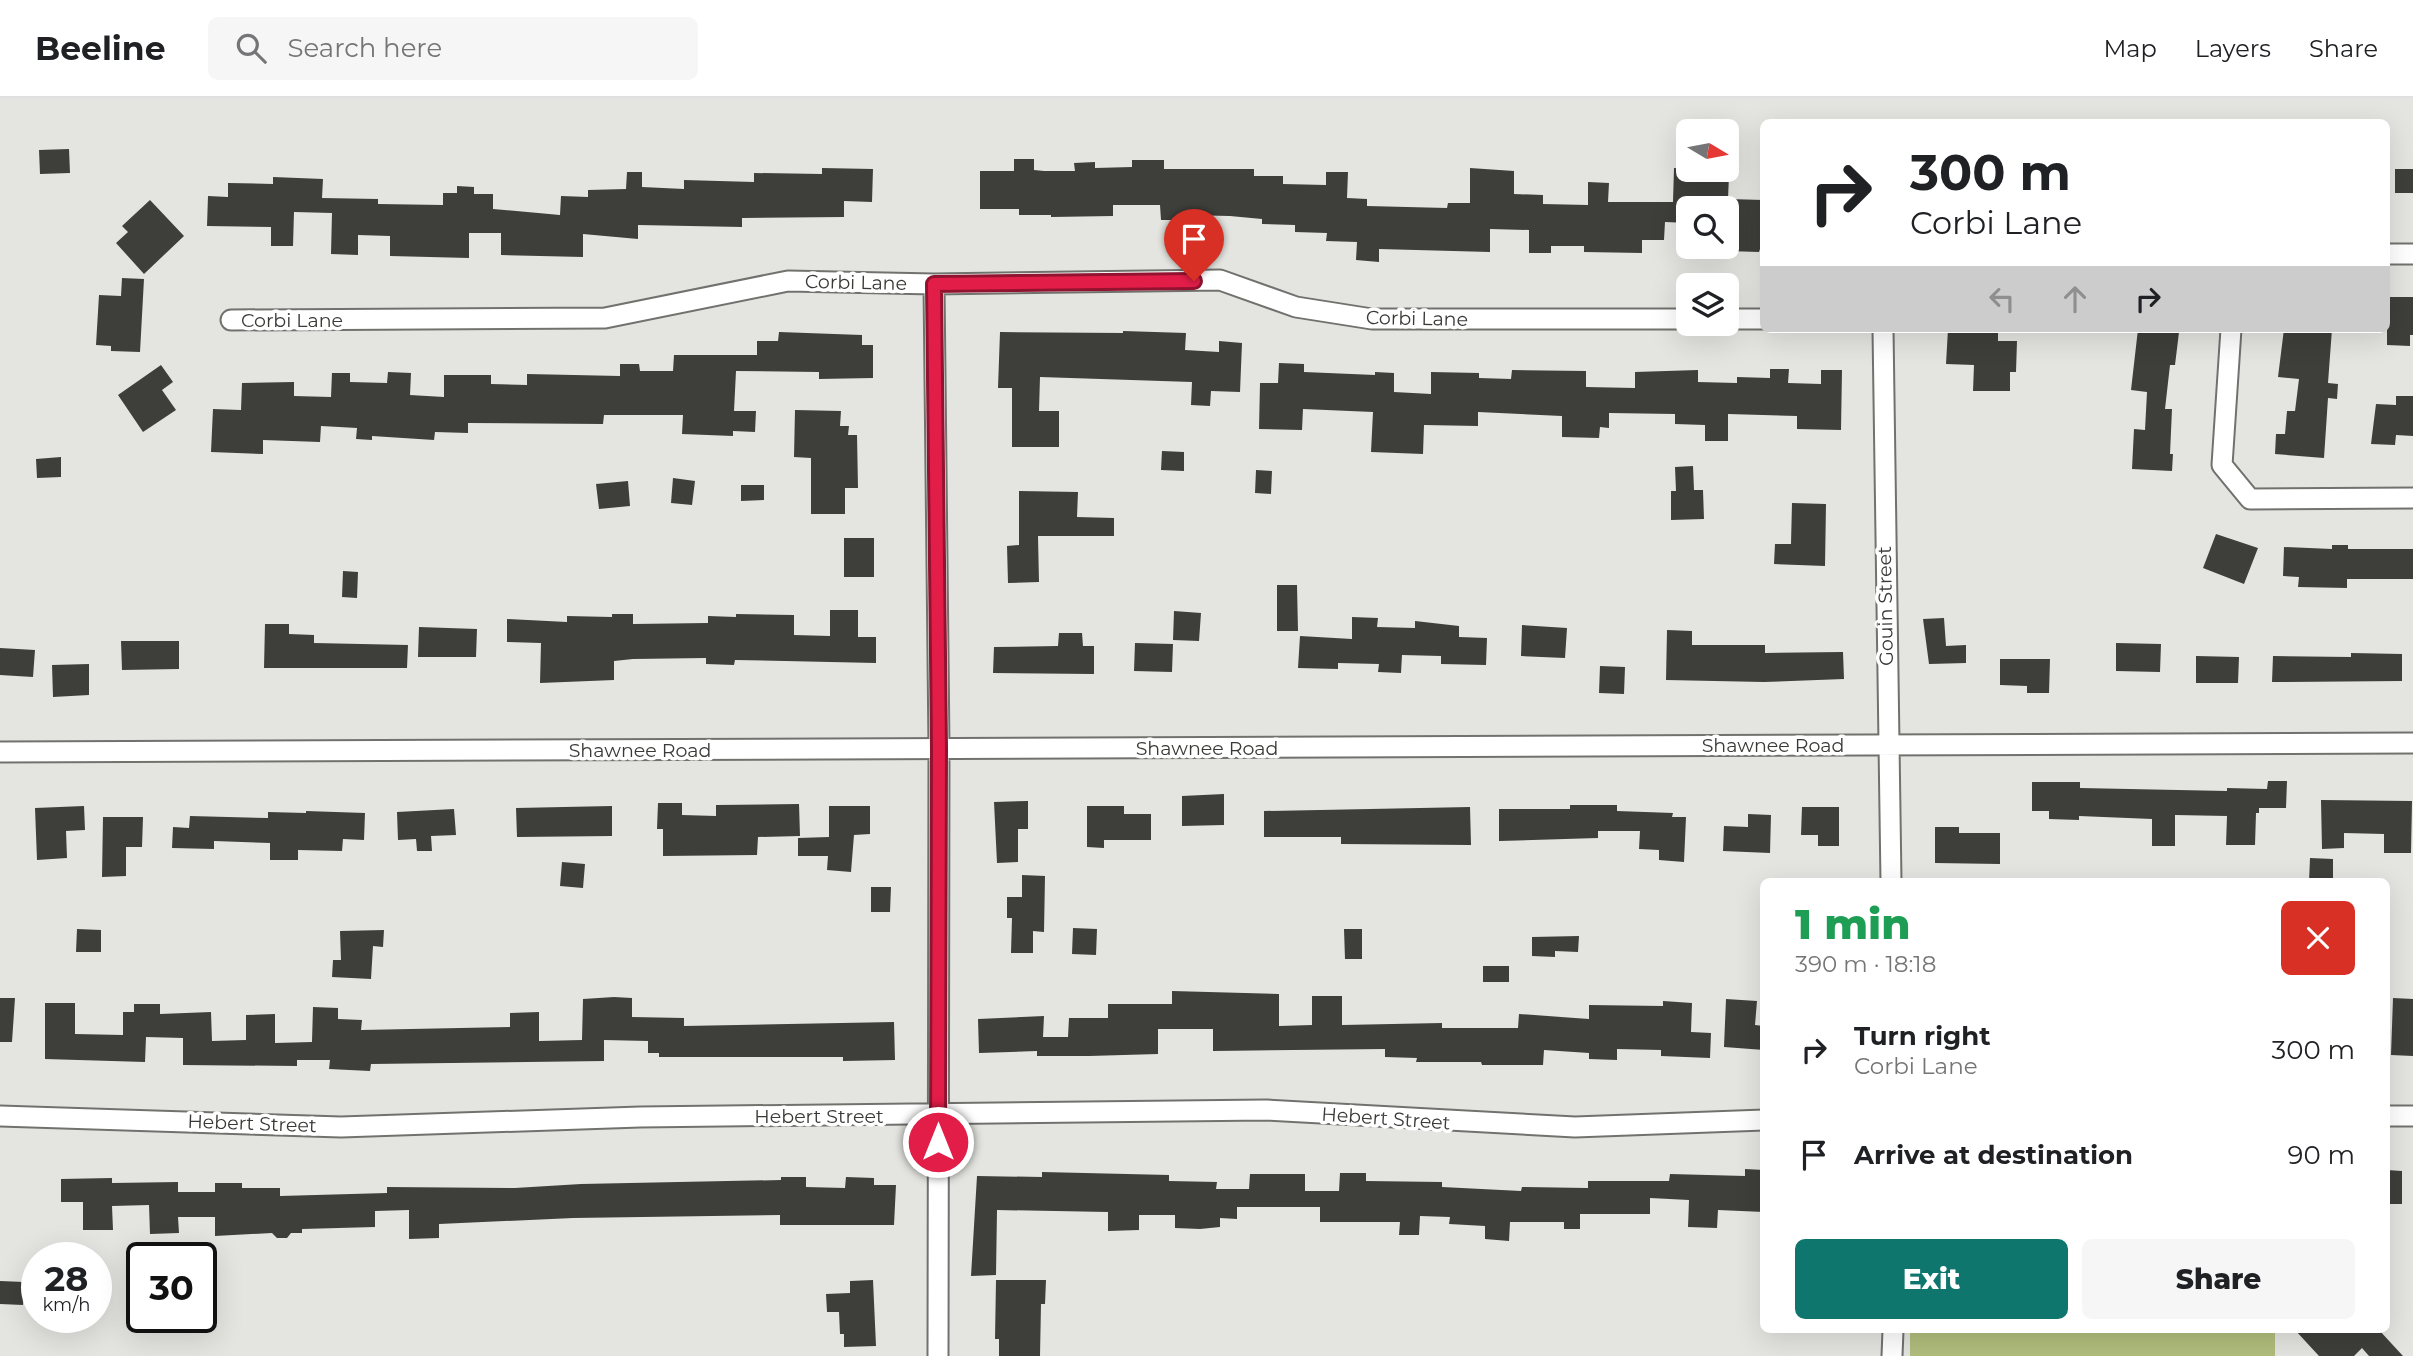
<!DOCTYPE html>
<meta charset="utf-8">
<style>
body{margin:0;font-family:Montserrat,sans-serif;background:#f6f6f6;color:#202124;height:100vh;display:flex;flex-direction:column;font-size:26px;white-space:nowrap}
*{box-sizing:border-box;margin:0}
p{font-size:23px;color:#757577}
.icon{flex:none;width:38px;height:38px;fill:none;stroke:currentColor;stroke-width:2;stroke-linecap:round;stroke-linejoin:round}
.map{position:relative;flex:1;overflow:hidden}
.drawer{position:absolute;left:1760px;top:780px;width:630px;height:455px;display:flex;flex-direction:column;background:#fff;border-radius:10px;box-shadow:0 7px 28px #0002}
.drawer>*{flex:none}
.top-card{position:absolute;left:1760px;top:21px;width:630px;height:214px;border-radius:10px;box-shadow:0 7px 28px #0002;background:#fff;color:#202124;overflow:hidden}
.needle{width:46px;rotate:100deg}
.buttons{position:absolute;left:1676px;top:21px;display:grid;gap:14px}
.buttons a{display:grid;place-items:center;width:63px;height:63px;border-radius:10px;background:#fff;box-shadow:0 7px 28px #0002;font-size:35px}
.speed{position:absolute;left:21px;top:1144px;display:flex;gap:14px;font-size:35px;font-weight:700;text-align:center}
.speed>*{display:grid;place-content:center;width:91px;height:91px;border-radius:50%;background:#fff;box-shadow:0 7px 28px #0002;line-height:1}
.speed small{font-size:18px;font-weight:400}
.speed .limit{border:4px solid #111;border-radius:10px;background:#fff;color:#111}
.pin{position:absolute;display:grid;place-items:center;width:60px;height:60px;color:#fff;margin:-72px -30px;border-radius:50% 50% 50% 0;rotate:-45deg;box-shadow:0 0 7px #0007}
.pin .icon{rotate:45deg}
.me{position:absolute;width:77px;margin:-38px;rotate:0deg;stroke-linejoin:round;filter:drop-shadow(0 0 5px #0008)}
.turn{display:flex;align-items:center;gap:24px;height:147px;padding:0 35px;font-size:32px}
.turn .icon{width:91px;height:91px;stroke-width:2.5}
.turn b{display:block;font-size:49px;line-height:60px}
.lanes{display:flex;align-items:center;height:66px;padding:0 35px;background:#0003;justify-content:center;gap:35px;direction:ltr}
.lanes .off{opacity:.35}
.round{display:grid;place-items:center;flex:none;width:74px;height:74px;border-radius:10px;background:#f6f6f6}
.summary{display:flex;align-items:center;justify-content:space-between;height:119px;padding:0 35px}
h1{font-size:42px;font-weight:800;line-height:52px;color:#1e9e55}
.cta{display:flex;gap:14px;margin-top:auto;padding:14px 35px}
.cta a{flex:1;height:80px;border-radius:10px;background:#0f766e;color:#fff;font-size:28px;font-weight:800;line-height:80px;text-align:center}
.cta a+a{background:#f6f6f6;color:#202124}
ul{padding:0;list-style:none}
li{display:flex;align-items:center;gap:21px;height:105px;padding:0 35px}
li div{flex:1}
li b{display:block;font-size:26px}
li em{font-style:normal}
header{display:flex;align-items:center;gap:42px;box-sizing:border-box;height:98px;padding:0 35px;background:#fff;border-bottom:2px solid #e0e0e0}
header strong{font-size:33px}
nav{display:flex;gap:38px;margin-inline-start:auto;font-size:24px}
.search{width:490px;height:63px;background:#f6f6f6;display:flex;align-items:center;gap:18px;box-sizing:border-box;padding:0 24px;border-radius:10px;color:#757577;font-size:26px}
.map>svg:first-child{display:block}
</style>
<header>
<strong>Beeline</strong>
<div class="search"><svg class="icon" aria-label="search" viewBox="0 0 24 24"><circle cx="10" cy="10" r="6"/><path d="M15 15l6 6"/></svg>Search here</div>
<nav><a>Map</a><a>Layers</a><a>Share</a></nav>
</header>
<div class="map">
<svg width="2413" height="1258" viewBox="0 0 2413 1258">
<rect width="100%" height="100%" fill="#e4e5e0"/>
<path fill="#b1bd7c" d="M1910 1232H2275V1258H1910Z"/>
<path fill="#3e3f3b" d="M69 51 70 75 40 76 39 52Z
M1014 61H1034V72L1044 73H1075L1074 65 1095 64V70L1132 69V62H1164V71H1254V78H1283V86L1326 87V74H1348L1347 100 1367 101V108L1447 110 1448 105H1470V70L1514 73V96L1543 97V106L1588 107V84L1609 85 1608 104H1673L1674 70 1689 71V76L1729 77 1728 101 1764 102V151H1760L1759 154 1727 153V110H1689V125L1665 124 1664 142H1642V155L1584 154V148H1551V155H1529V132L1490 131V154L1379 151V164L1356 162 1357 144 1326 143 1327 135 1295 134V127L1262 126V121L1230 118 1184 117V122H1161L1160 107H1113V118L1051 119V117H1019V111H980V73H1014Z
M822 70 873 71 872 104 844 103V119L742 120V129L638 127V141L583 136V159L501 157V135H469V160L390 158V138L358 137V157L331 156 332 115 294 114 293 148H271V129L207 128 208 98 228 99V85L273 86V79L323 81 322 100 378 101V106L443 107V95H457V88L474 89V96H493V111L560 117 561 98 588 99V92L626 91 627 74H642V89L684 91V82L754 84V75L822 76Z
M2395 71H2413V95H2395Z
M150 102 184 138 144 176 116 145 128 134 122 128Z
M122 180 144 181 140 254 111 253V248L96 247 99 197 121 198Z
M2387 199H2413V237H2410V248L2387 247Z
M1948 231H1998V243H2017L2016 274H2010V293H1973L1974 267 1946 266Z
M2138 231 2179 234 2175 267H2170L2165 311H2172L2170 356H2173L2172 373 2132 371 2134 331 2145 332 2147 294 2131 292Z
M2284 231H2332L2328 285 2338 286 2337 301 2328 300 2324 360 2275 356 2276 336H2285L2287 313H2295L2299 281 2278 279Z
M1123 233 1186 235 1185 252 1219 254V243L1242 245 1240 294 1211 293 1210 308 1191 307 1192 284 1040 279 1039 313H1059V349H1012V290H998L1000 234 1123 235Z
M779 234 862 237V247H873V280L819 281V274L736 273 734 313H756L755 334 733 333V338L682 336 683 317H604L603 326 468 325V335L435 334 434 342 372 338V342L356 341 357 330 321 328 320 344 263 342V356L211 354 213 311 241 312 242 285 294 284V298L331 299 332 275H350V284L387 285 388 274 411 275 410 297 444 299V277H491V286L527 287V276L620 278V266H639L640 273H673L674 257H757V243H778Z
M1279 265 1304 266V274L1375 277V274L1394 275V294L1431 296V274L1479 275V280L1511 281 1512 272 1586 273V289L1635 290V274L1698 272V284L1737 285V279L1770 280V271H1789L1788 285 1821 286V272H1842L1841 332 1797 331V318L1728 316V343H1705V327L1675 326V316L1609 315V330L1600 329 1599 340 1562 339V318L1478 314V328L1424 327 1423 356 1371 354 1373 314 1303 311 1302 332 1259 331 1260 285H1278Z
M161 267 173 284 162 292 176 312 143 334 118 297Z
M2396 298H2413V338L2396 337 2395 347 2371 346 2376 306 2396 307Z
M795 312 841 313 840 328H849L848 337H857L858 390H845V416H811V360L794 359Z
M1162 353 1184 354V373L1161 372Z
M61 359V379L37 380 36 361Z
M1693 368 1694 392H1703L1704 421 1671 422V393H1676L1675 369Z
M1256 372 1272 373 1271 396 1255 395Z
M673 380 695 383 692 407 671 405Z
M628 383 630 408 599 411 596 386Z
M741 387H764V402L741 403Z
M1019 393 1078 394 1077 419 1114 420V438H1038L1039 484 1008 485 1007 448 1019 447Z
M1792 405 1826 406 1825 468 1774 466 1775 446H1791Z
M2216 436 2258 450 2244 486 2203 470Z
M844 440H874V479H844Z
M2332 447H2348V451H2413V481H2347V490L2298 489 2299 479 2283 478 2284 449 2332 451Z
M343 473 358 474 357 500 342 499Z
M1277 487H1297L1298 533H1277Z
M830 512H858V539H876V565L735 562 734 567 706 566V560L633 561 614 563V582L540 585 541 545 507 544V521L567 524V518L612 519V516H633V526L708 525V518L736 519V516L794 517V537L830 538Z
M1174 513 1201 515 1199 543 1173 542Z
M1352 519 1378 520 1377 529 1415 530V523L1459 528V539L1487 540 1486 567 1441 566V558L1402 557 1401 575 1378 574 1379 566 1338 565V571L1298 570 1300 538 1352 541Z
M1944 520 1946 548 1966 547V565L1929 566 1923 521Z
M265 526H289V536L314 537V545L408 547 407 570H264Z
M1522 527 1567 530 1565 560 1521 558Z
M419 529 477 531 476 559H418Z
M1667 532 1692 533V547H1765V555L1843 554 1844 581 1764 584 1666 582Z
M1059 535H1082L1083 548H1094V576L993 575 994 549 1058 548Z
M121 543H179V571L122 572Z
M1135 545 1173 546 1172 574 1134 573Z
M2116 545 2161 546 2160 574 2116 573Z
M0 550 35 552 33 579 0 577Z
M2351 555 2402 556V583L2272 584 2273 558 2351 559Z
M2196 558 2239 559 2238 585H2196Z
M2000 561H2050L2049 595H2027V588L2000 587Z
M89 566V597L53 599 52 567Z
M1600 568 1625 569 1624 596 1599 595Z
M2268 683H2287L2286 710H2259V715H2256L2255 747H2226L2227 718 2175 717V748H2152V721L2079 718V722L2049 721V713H2032V684H2080V690L2227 693V690L2267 691Z
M1224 696V727L1182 728V698Z
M2321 702 2412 703 2411 755H2384V736L2344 735V750L2322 751Z
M1028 703V731H1018V764L997 765 994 704Z
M658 705H682V717L716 718V707L799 706 800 738 758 739 757 757 663 758V731H657Z
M1570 707H1617V713L1673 715 1672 719H1686L1684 764 1659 762V752L1639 751 1640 733H1598V740L1499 743V711H1570Z
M84 708 85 732 66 733 67 760 37 762 35 710Z
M612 708V738L517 739 516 710Z
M829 708H870V736L854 737 851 774 827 772 828 758H798V740L829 739Z
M1087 708H1124V716H1151V742H1104V750L1087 749Z
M1470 709 1471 747 1341 746V739H1264V713Z
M1802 709H1839V748H1818V737H1801Z
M454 711 456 737 431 738 432 753H417L416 741 398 742 397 714Z
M306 713 365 715 364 742 343 741 342 753 298 752V762H270V745L214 743V751L172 750 173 729 189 730 190 718 268 720V714L306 715Z
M1748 716 1771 717 1770 755 1723 753 1724 728 1748 729Z
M103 719H143L142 749H126V778L102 779Z
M1935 729H1959V735H2000V766L1935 765Z
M2310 760 2333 761V784H2309Z
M562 764 585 766 583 790 560 788Z
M1022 777 1045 778 1044 834 1033 833V855H1011L1012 820H1007V799H1022Z
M871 789H891L890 814H871Z
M1073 830 1097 831 1096 857 1072 856Z
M77 831 101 832V854H76Z
M1344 831H1362V861H1345Z
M384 832 383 849 373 848 371 881 332 879 333 862H341L340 833Z
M1579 838 1578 854 1555 853V859L1532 858V839Z
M1483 868H1509V884H1483Z
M1172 893 1279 896V928L1312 927V898H1342V927L1442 925V930H1518L1519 916 1589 921V907L1663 908V903L1692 905 1691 934 1711 935 1710 960 1661 958V952L1617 951V962L1589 961V955L1544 952 1543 967H1482L1481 964H1416L1417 960 1385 959V951L1213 953V931H1158V956L1089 958H1037V953L979 955 978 921 1044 918 1043 939H1068L1069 920H1108V906H1172Z
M614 899 632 900V919L684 920V928L894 924 895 962 843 963V959H659V955H648V943L604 942V963L371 966 370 973 329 971 330 962H297V968L183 967V940L146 939 145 964 45 961V905H75V936L123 937V914H134V906H160V916L211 914 212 943 246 942V917L275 916V945L312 944 313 909 338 910V921L362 922 361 932 510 929V915L539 914V943L582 942 583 901Z
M0 900H15L12 944H0Z
M2393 900 2413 901V958L2391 957Z
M1726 901 1757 903 1755 927 1764 928V952L1724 949Z
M1745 1071 1764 1072V1114L1718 1112 1717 1130 1688 1129 1689 1102 1650 1100V1116H1580V1131H1564V1124H1510L1509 1143 1485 1141V1128L1449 1126 1450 1119 1420 1118 1419 1137H1399L1400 1124H1320V1109H1237V1121L1220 1120V1129L1200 1131 1175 1130V1117H1139V1132L1108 1133V1114L997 1112 996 1177 971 1178 977 1078 1042 1079V1074L1169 1077V1083L1217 1084 1216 1091H1249L1250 1076H1305V1093H1339L1340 1075H1366V1083L1442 1084V1089L1521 1093 1522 1089 1588 1090V1083H1669L1670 1076 1745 1078Z
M2387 1072 2402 1073V1106H2387Z
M781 1079H806V1089L845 1090 846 1079 874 1080V1087H896L894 1127H780V1117L573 1120 439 1126V1140L409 1141V1112L375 1113V1129L302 1131V1135H291L287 1140H277L272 1135 215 1138V1119H178L179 1135 150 1136 149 1107 112 1108 113 1132H83V1104H61V1081L112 1080V1085L178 1084V1094H215V1085H242V1090H280V1098L387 1095V1089L515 1090 581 1086 781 1082Z
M873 1182 876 1248 844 1249V1236H840L839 1214H827L826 1196 850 1195V1183Z
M996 1182H1046L1045 1206H1041L1040 1258H999V1241H995Z
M0 1183 24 1184 23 1207 0 1206Z
M2295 1232H2379L2403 1258H2369L2362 1250 2354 1258H2319Z"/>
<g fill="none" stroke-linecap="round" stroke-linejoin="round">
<g stroke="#71726e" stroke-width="23">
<path id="street" d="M2387 156H2413
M934 186 939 650 938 1258
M1727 221H1764
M231 222 605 220 788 183 934 186 1220 182 1296 209 1372 221H1689
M1883 231 1891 784
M2231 231 2222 367 2250 401 2413 400
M0 654 2413 645
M0 1018 341 1029 640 1019 1266 1012 1575 1029 1764 1022
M2387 1018H2413
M1892 1258 1893 1232"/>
</g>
<use href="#street" stroke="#fff" stroke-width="19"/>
</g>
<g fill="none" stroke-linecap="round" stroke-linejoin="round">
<g stroke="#92132f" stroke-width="18">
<path id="route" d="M938 1044 939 650 934 186 1194 183"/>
</g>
<use href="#route" stroke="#e11d48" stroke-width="12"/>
</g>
<g text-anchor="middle" stroke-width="7" stroke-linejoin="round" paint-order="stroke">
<g font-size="19" fill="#393937" stroke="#fff">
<text transform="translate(856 184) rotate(1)" y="7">Corbi Lane</text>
<text transform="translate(1417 220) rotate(1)" y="7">Corbi Lane</text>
<text x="292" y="229">Corbi Lane</text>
<text transform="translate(1885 508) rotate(-91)" y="7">Gouin Street</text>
<text x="1773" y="654">Shawnee Road</text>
<text x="1207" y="657">Shawnee Road</text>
<text x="640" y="659">Shawnee Road</text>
<text x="819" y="1025">Hebert Street</text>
<text transform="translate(1386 1020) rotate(4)" y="7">Hebert Street</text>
<text transform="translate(252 1025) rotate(2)" y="7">Hebert Street</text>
</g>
</g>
</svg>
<div class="buttons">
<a><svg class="needle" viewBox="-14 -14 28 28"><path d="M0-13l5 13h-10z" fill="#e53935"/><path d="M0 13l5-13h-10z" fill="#757577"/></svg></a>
<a><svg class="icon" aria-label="search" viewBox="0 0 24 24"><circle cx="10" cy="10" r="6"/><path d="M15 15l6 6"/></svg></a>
<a><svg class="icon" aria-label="layers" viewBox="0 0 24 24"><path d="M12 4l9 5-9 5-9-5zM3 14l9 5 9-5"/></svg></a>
</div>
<div class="speed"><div>28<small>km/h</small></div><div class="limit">30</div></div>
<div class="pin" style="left:1194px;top:183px;background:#d93025"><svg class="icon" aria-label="arrive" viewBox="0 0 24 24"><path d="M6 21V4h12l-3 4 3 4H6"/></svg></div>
<svg class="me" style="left:938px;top:1044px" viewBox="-20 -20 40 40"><circle r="17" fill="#e11d48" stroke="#fff" stroke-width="3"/><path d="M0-11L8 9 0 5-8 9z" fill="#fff"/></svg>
<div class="top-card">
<div class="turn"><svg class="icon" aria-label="right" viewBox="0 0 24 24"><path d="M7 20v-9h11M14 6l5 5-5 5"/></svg><div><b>300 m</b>Corbi Lane</div></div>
<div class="lanes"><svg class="icon off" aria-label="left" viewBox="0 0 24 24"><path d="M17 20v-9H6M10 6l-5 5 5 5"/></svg><svg class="icon off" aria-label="ahead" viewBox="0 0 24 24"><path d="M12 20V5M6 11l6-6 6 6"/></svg><svg class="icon" aria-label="right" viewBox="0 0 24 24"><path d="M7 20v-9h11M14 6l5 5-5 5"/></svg></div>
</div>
<section class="drawer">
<div class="summary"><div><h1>1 min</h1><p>390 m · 18:18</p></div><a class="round" style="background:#d93025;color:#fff"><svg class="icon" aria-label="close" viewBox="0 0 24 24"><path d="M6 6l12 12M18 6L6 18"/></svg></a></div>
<ul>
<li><svg class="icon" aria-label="right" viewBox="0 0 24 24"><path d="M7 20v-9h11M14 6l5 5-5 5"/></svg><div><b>Turn right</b><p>Corbi Lane</p></div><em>300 m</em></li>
<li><svg class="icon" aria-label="arrive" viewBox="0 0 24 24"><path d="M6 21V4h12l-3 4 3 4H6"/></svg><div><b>Arrive at destination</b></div><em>90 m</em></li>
</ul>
<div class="cta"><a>Exit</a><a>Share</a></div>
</section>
</div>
